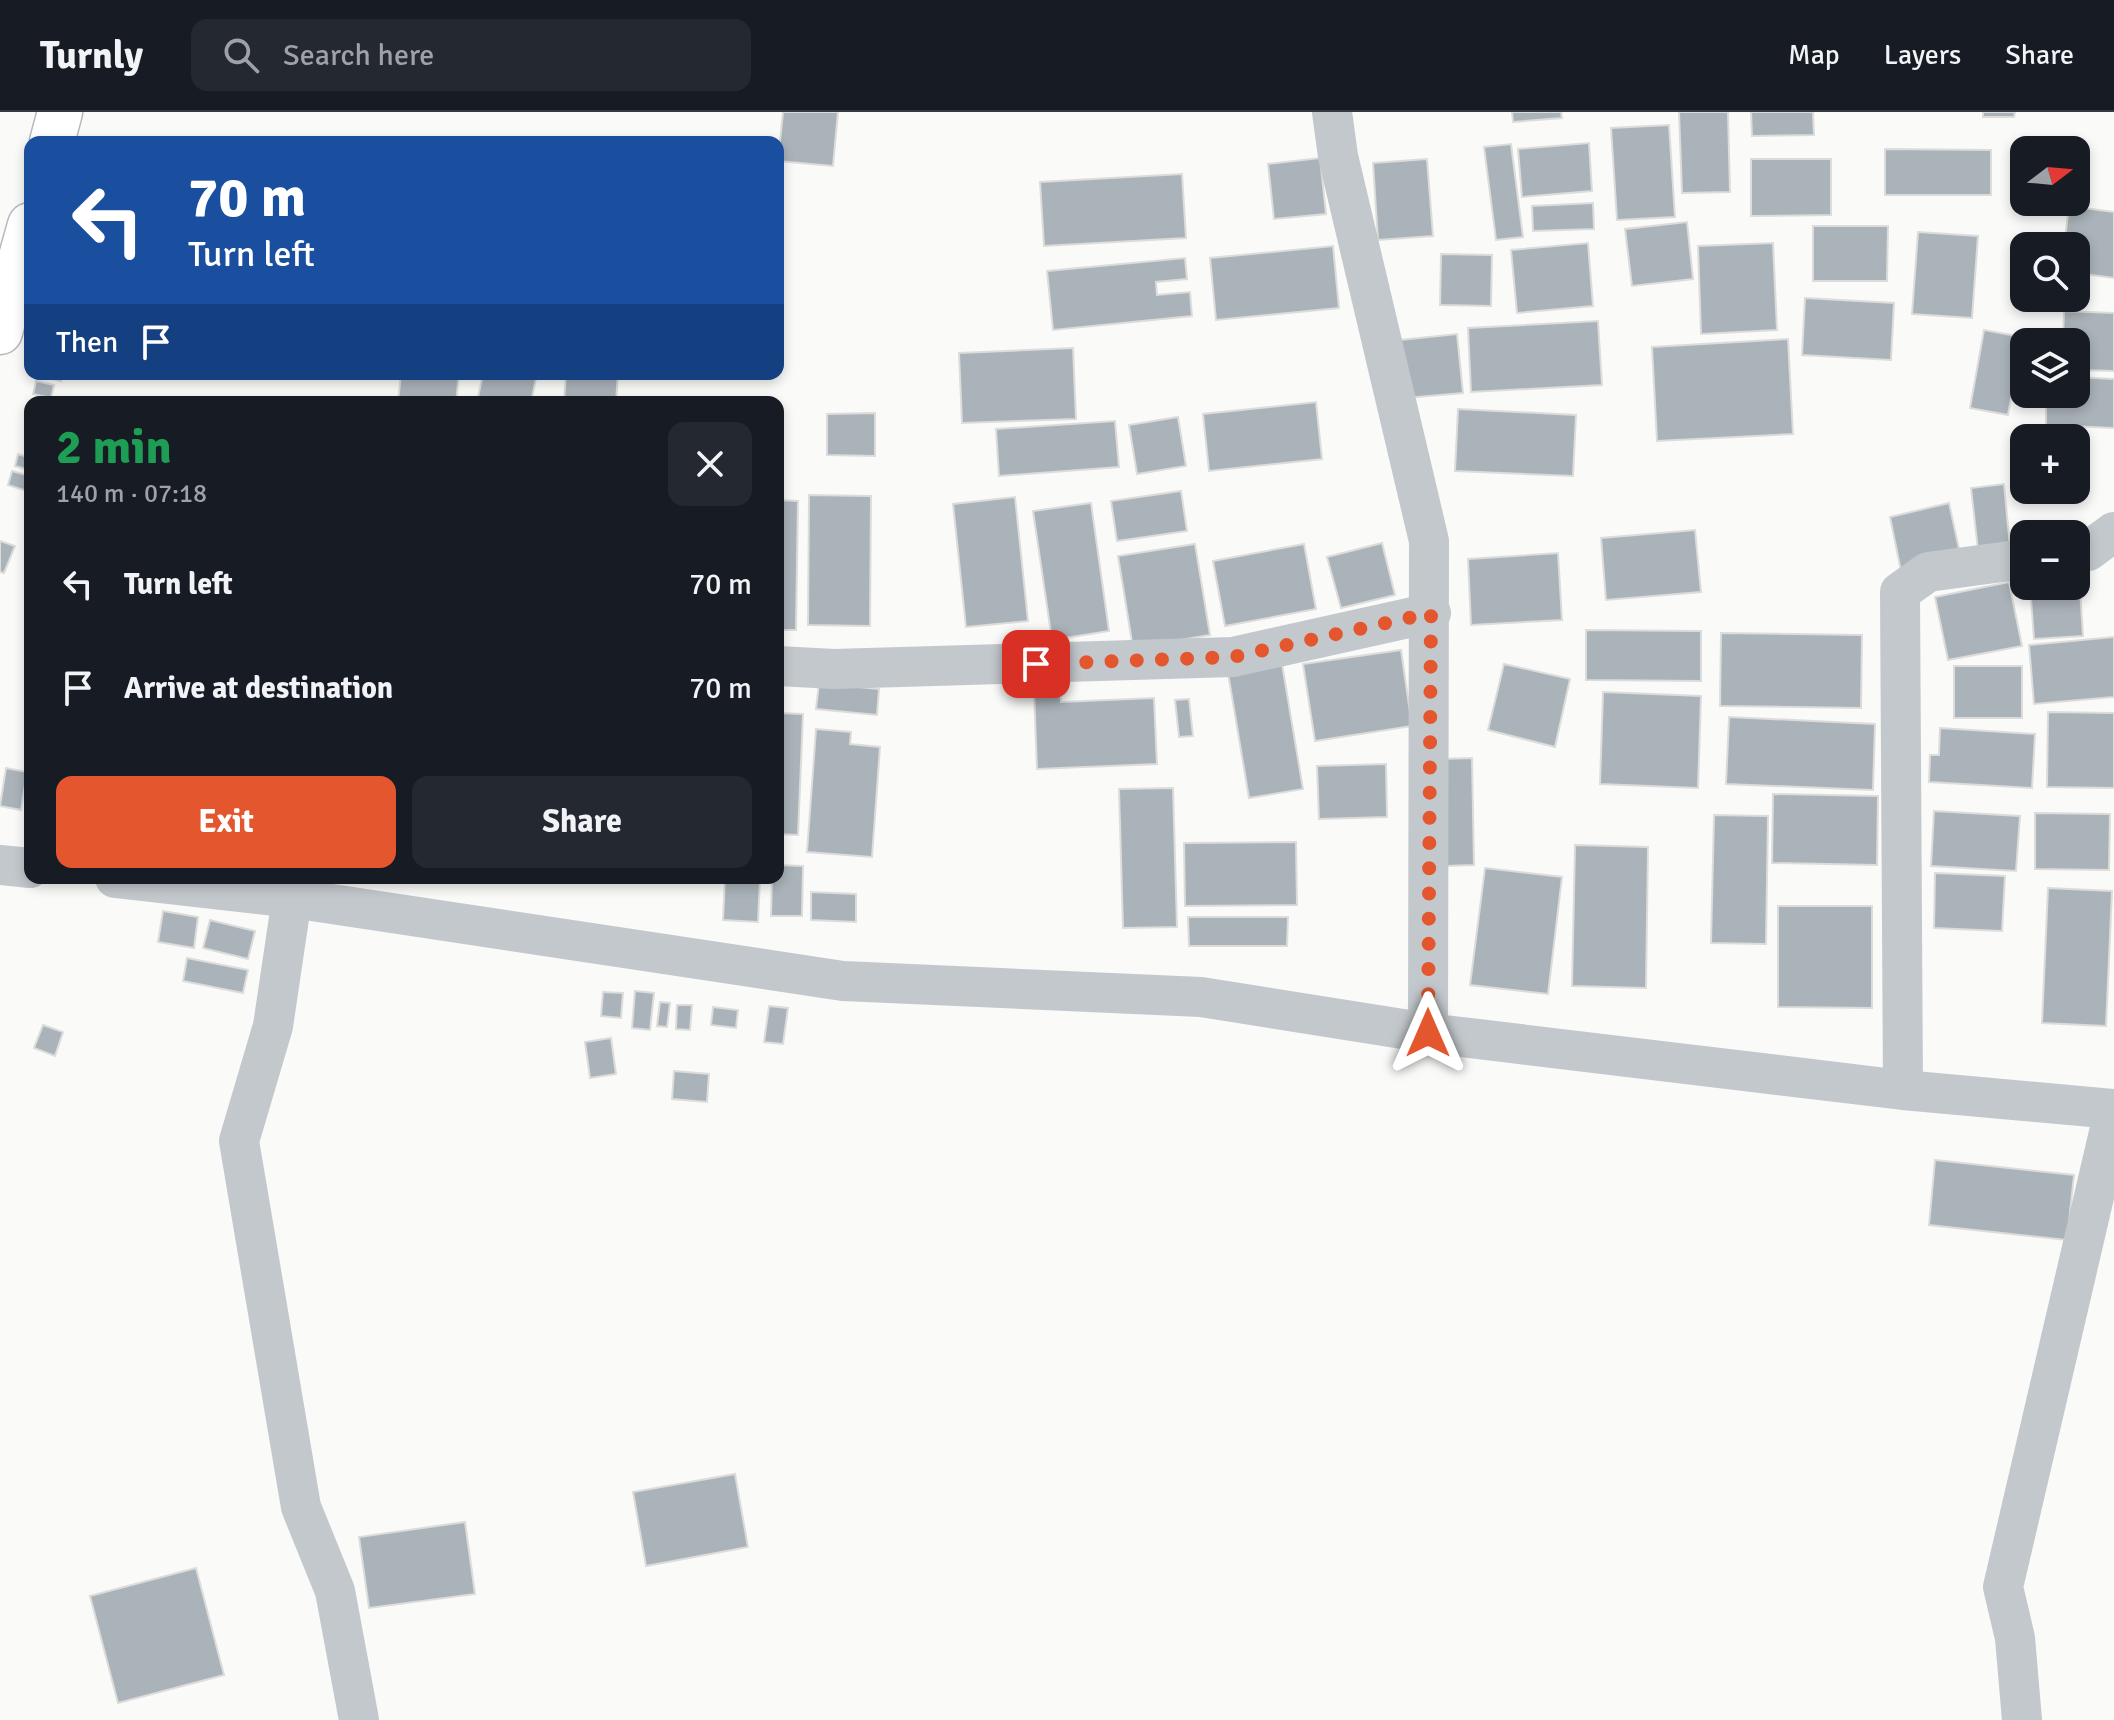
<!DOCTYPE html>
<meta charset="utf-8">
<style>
body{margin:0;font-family:Signika,sans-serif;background:#242831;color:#f1f3f6;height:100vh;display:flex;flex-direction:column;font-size:30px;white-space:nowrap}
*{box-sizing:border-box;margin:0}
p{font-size:26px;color:#9ea1a6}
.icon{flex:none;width:44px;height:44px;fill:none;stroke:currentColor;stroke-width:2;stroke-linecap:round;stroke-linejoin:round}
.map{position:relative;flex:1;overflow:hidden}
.panel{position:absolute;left:24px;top:284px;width:760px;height:488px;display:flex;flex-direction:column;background:#171b24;border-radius:16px;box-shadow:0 4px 12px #0003}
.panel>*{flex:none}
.hud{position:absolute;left:24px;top:24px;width:760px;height:244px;border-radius:16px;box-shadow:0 4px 12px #0003;background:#1a4fa0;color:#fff;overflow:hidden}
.needle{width:52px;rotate:74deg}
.controls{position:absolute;left:2010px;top:24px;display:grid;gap:16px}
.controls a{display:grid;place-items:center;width:80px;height:80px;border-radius:16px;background:#171b24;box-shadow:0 4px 12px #0003;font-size:40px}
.pin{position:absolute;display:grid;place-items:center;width:68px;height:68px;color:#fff;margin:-34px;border-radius:16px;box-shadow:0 4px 12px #0006}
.me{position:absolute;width:88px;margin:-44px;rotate:0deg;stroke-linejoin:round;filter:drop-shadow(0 0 6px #0008)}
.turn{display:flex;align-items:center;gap:28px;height:168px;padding:0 32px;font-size:36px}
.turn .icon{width:104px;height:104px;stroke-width:2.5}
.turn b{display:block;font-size:56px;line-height:68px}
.then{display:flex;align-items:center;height:76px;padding:0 32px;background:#0003;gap:16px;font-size:30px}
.round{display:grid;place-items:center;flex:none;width:84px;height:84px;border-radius:16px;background:#242831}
.summary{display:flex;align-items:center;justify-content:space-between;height:136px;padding:0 32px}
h1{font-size:48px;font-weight:700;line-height:60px;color:#1e9e55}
.cta{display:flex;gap:16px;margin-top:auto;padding:16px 32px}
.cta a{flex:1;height:92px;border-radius:16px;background:#e4572e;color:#fff;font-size:32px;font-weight:700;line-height:92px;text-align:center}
.cta a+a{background:#242831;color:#f1f3f6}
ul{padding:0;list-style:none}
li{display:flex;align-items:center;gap:24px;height:104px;padding:0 32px}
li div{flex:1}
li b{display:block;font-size:30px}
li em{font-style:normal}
header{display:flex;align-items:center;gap:48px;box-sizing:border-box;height:112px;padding:0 40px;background:#171b24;border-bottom:2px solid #363941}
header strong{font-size:38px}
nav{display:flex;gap:44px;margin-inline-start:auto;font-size:28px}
.search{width:560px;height:72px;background:#242831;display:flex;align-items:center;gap:20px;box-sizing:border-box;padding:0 28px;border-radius:16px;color:#9ea1a6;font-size:30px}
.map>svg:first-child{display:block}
</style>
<header>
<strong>Turnly</strong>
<div class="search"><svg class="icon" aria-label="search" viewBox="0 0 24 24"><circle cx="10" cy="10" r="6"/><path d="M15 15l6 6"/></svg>Search here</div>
<nav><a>Map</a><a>Layers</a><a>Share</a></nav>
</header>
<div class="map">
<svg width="2114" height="1608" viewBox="0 0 2114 1608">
<rect width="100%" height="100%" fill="#fafaf8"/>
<path fill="#aab3b9" stroke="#dcdcda" stroke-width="2" d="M783 0H838L833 54 778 49Z
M1512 0H1561L1562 6 1513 10Z
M1679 0H1728L1730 80 1682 81Z
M1751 0H1813L1814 23 1752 24Z
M1983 0H2015L2014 5H1983Z
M1669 13 1675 105 1617 108 1611 16Z
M1589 31 1592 79 1522 85 1518 37Z
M1511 32 1523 125 1496 128 1484 35Z
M1885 37 1991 38V83H1885Z
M1320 46 1326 102 1274 107 1268 52Z
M1427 47 1433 124 1378 128 1373 51Z
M1751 47H1831V103L1751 104Z
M1182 62 1186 126 1044 134 1040 70Z
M1593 91 1594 117 1533 119 1532 94Z
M2069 94 2114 100V166L2076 161V134H2064Z
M1687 110 1693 167 1632 174 1625 117Z
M1813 114H1888L1887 169H1813Z
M1918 120 1978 124 1972 206 1912 202Z
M1588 131 1593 194 1517 201 1511 138Z
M1773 131 1777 218 1701 222 1698 134Z
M1333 134 1339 196 1216 208 1210 146Z
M1441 142 1492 143 1491 194 1440 193Z
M1185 146 1187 167 1156 170 1157 183 1190 180 1192 204 1053 218 1047 159Z
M1805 186 1894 191 1891 248 1802 243Z
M2064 199 2114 201V259L2076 258V230H2063Z
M1598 209 1602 273 1471 280 1468 216Z
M1984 218 2022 225 2008 303 1970 296Z
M1457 222 1463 281 1406 286 1400 228Z
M1788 227 1793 322 1657 329 1652 235Z
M1073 236 1076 307 962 311 959 241Z
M33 262H62L61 269Z
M401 262H459L456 290H398Z
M483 262H537L531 290H477Z
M566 262H618L616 290H564Z
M2076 265 2114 267V316L2046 313V282H2076Z
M36 269 54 273 51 286 33 282Z
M1316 290 1322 347 1209 359 1203 302Z
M1458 297 1576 303 1573 364 1455 359Z
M875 301V344L827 343V302Z
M1178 305 1186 354 1137 362 1129 313Z
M1115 309 1119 355 999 364 996 317Z
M18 342 30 346V358L15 354Z
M12 359 30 364V380L8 373Z
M2004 372 2010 435 1978 438 1971 376Z
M1181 379 1187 419 1117 429 1111 389Z
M809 383 871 384 870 514 808 513Z
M1015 385 1028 509 966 515 953 392Z
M778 388 798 389 796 518H778Z
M1091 391 1109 519 1052 528 1033 399Z
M1949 391 1961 446 1901 459 1890 405Z
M1695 418 1701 480 1606 488 1601 426Z
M0 429 15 434 4 461 0 460Z
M1382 431 1395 483 1341 496 1327 445Z
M1195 432 1210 523 1133 536 1118 444Z
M1304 432 1316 497 1225 514 1213 449Z
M1558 441 1562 508 1471 513 1468 447Z
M2079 460 2083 524 2034 527 2030 474H2076V461Z
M2009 470 2022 534 1948 548 1935 485Z
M1586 518 1701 519V569L1586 568Z
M1721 521 1862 523 1861 596 1720 594Z
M2114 525V585L2034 592 2029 533Z
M1401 538 1412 614 1315 629 1303 552Z
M1282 552 1303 677 1249 686 1228 561Z
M1504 552 1570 567 1555 635 1488 618Z
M1954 554H2022V606H1954Z
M819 571 879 577 877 603 816 597Z
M1060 577 1061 590 1154 586 1157 652 1037 657 1034 579Z
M1603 580 1701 584 1698 676 1600 672Z
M1189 587 1193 624 1179 625 1175 588Z
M2048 600 2114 601V676L2047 675Z
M778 601 803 602 798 723 778 722Z
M1729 605 1875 612 1873 678 1726 672Z
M1940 616 2035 622 2032 676 1929 670 1930 643H1939Z
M816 617 851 620 850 632 880 635 872 745 807 740Z
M1472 646 1474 753 1444 754 1441 647Z
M1386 652 1387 705 1319 707 1317 654Z
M6 656 27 660 21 698 0 694Z
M1173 676 1177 815 1123 816 1119 677Z
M1773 682 1878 684 1877 753 1772 751Z
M1934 699 2020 704 2016 759 1931 754Z
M2035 701 2110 702 2109 758 2035 757Z
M1714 703 1768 704 1766 832 1711 831Z
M1296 730 1297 793 1185 794 1184 731Z
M1575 733 1648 735 1646 876 1572 874Z
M778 753 803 754 802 804H771L772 766H778Z
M1485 756 1562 765 1548 882 1470 873Z
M1935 761 2005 764 2002 819 1934 816Z
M725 766 760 768 758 810 723 808Z
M2048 776 2112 779 2106 914 2042 911Z
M811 780 856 782V810L811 808Z
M1778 794H1872V896L1778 895Z
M163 799 198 805 194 836 158 830Z
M1188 805H1288L1287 834H1189Z
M210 808 255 819 248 847 203 836Z
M187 846 248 858 243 881 183 869Z
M635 879 654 881 650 918 632 916Z
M603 880 623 881 621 906 601 904Z
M660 890 670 891 667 915 657 914Z
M677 893H692L690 918 676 917Z
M769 894 788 896 783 932 764 930Z
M713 895 738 898 736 916 711 913Z
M43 913 63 920 55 944 34 936Z
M611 926 616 962 590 966 585 930Z
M674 959 709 962 707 990 672 987Z
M1935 1048 2074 1063 2067 1128 1929 1113Z
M735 1362 748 1435 646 1454 633 1380Z
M465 1410 475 1482 369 1496 359 1425Z
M196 1456 224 1563 118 1591 90 1484Z"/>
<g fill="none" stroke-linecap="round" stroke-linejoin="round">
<g stroke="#b4b9bd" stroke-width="47">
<path id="trunk" d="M52 30 60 0
M0 220 30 113"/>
</g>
<path stroke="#c3c8cc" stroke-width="40" d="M1332 0 1338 44 1429 429 1428 921
M2076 440 2088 439 2114 420
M778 554 834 557 1233 545 1431 501
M0 753 30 756
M115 766 292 786 843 869 1201 885 1428 921 1903 978 2114 997
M292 786 273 914 239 1029 301 1395 335 1479 359 1608
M1903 978 1900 480 1928 460 2024 447
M2022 1608 2015 1526 2003 1475 2114 999"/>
<use href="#trunk" stroke="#fff" stroke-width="44"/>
</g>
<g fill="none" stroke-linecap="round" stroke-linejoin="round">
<path stroke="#e4572e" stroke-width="14" stroke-dasharray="0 25.2" d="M1036 552 1233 545 1431 501 1428 921"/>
</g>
</svg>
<div class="controls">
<a><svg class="needle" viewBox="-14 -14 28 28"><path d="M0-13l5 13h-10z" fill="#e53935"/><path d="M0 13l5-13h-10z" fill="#9ea1a6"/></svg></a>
<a><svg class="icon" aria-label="search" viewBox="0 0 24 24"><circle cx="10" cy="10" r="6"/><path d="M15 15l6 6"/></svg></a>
<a><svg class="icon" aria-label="layers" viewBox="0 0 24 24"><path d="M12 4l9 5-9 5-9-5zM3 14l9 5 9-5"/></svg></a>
<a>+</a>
<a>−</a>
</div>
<div class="pin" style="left:1036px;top:552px;background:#d93025"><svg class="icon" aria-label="arrive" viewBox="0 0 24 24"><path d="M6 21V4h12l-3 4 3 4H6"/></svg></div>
<svg class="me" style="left:1428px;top:921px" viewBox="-20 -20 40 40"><path d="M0-17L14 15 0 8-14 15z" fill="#e4572e" stroke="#fff" stroke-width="4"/></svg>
<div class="hud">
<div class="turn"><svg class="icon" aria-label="left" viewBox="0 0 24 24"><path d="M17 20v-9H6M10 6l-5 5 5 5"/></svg><div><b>70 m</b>Turn left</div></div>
<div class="then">Then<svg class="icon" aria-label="arrive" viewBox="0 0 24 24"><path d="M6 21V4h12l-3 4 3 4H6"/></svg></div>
</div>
<section class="panel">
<div class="summary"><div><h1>2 min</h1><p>140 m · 07:18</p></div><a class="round"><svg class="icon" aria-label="close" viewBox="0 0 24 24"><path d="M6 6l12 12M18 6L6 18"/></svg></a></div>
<ul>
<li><svg class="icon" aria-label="left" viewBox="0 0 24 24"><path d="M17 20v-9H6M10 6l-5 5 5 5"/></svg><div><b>Turn left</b></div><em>70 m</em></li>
<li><svg class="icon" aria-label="arrive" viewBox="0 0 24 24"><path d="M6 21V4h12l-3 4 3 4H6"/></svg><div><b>Arrive at destination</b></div><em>70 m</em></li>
</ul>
<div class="cta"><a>Exit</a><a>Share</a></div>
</section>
</div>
